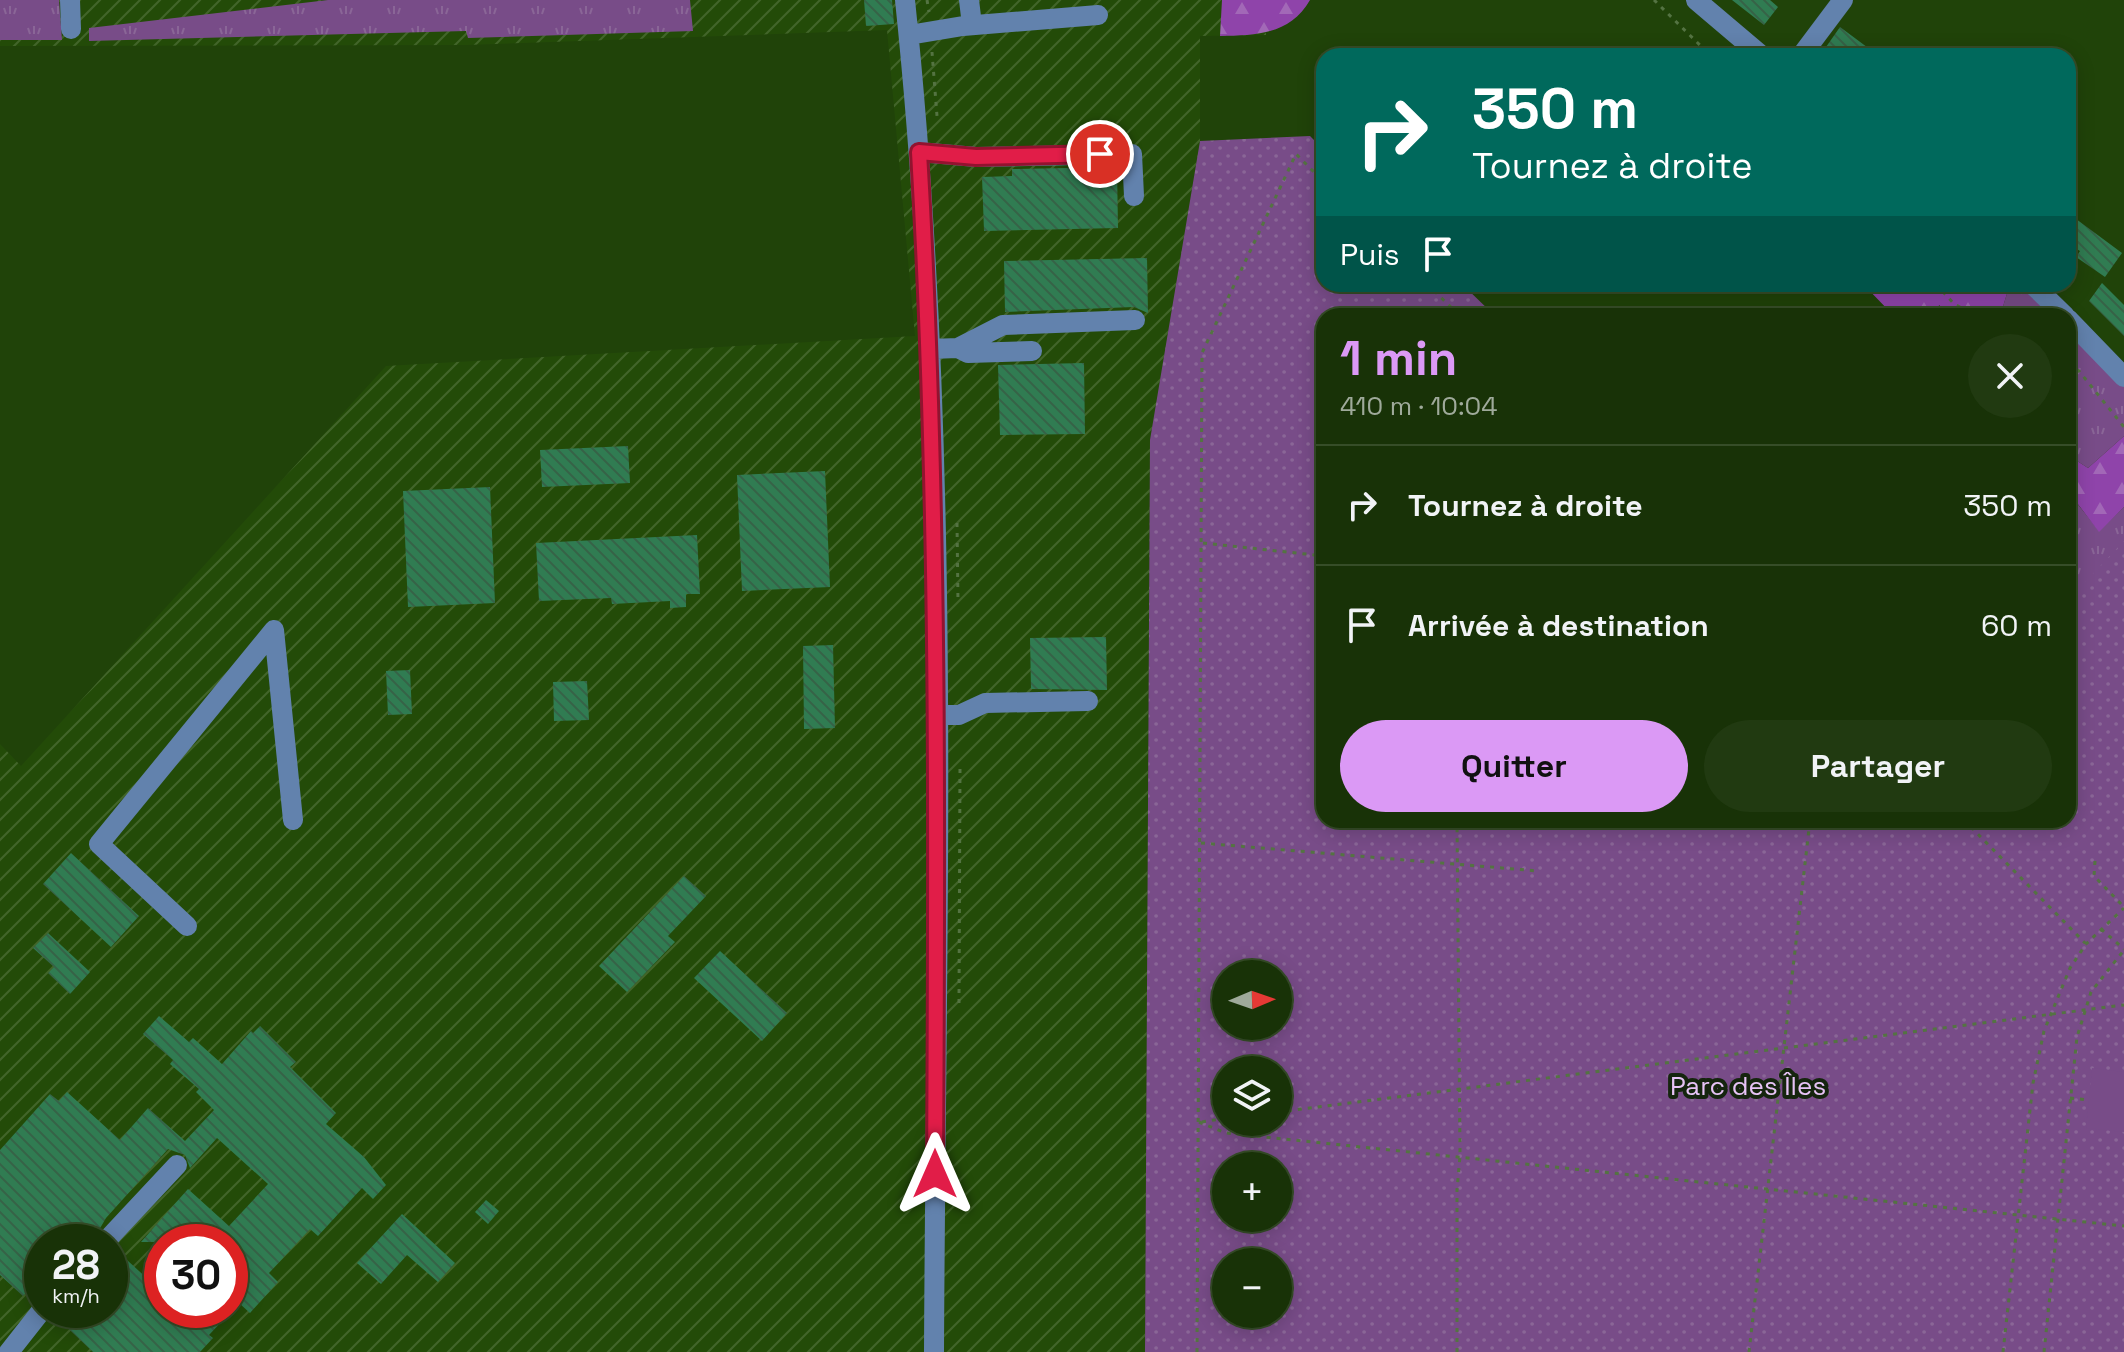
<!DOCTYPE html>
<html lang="fr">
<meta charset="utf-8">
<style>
body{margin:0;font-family:"Space Grotesk",sans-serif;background:#213a11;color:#f1f3f6;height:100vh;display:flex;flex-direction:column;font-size:30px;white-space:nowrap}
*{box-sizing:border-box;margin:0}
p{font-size:26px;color:#9faa9b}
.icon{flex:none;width:44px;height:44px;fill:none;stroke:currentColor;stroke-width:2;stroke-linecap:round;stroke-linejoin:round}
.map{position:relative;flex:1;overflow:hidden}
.drawer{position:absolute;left:1316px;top:308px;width:760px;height:520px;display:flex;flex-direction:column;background:#183207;border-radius:24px;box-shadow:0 4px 20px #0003,0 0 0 2px #364d28}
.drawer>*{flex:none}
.banner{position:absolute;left:1316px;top:48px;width:760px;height:244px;border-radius:24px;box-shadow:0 4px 20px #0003,0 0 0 2px #364d28;background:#00695c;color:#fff;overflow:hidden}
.needle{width:52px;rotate:88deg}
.fabs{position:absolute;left:1212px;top:960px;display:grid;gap:16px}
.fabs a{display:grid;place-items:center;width:80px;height:80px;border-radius:50%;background:#183207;box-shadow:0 4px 20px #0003,0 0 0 2px #364d28;font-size:40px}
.speed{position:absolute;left:24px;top:1224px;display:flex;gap:16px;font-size:40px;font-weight:700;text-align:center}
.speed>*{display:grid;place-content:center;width:104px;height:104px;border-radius:50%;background:#183207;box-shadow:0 4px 20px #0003,0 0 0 2px #364d28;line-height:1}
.speed small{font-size:20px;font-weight:400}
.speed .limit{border:12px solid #d22;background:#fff;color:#111}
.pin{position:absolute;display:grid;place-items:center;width:68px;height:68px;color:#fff;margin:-34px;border:4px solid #fff;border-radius:50%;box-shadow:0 2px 8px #0007}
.me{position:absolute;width:88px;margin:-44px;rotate:0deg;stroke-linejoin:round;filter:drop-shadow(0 0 6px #0008)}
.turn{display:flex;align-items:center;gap:28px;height:168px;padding:0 24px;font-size:36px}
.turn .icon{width:104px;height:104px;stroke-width:2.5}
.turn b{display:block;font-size:56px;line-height:68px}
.then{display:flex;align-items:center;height:76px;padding:0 24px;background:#0003;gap:16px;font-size:30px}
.round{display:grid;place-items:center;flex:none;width:84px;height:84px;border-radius:42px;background:#213a11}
.head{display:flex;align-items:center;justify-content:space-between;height:136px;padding:0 24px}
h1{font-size:48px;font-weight:700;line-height:60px;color:#db99f5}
.primary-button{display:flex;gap:16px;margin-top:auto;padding:16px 24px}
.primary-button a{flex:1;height:92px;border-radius:48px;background:#db99f5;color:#111;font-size:32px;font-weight:700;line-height:92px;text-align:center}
.primary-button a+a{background:#213a11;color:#f1f3f6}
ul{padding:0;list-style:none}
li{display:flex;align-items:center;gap:24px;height:120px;padding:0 24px;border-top:2px solid #364d28}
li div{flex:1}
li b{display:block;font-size:30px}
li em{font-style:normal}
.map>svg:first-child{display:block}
</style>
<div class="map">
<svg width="2124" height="1352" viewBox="0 0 2124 1352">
<defs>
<pattern id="industrial-furrows" width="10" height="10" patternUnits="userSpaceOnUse" patternTransform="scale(2)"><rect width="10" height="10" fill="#234b08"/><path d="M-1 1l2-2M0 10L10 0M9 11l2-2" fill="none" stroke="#42652a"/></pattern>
<pattern id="grass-tufts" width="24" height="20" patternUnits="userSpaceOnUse" patternTransform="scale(2)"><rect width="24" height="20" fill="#784c88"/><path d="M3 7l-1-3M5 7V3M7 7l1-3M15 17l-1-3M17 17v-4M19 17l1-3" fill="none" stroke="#8a6697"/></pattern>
<pattern id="forest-firs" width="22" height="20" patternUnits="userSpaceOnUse" patternTransform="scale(2)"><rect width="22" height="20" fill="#8f44aa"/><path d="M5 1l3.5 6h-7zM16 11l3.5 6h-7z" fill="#a268b7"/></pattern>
<pattern id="park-dots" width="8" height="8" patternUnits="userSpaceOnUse" patternTransform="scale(2)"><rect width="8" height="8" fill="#784c88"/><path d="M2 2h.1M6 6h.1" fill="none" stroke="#8a6697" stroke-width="1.8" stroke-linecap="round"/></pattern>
<pattern id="building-back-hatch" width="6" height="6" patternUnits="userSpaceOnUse" patternTransform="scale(2)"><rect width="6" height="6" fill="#307c52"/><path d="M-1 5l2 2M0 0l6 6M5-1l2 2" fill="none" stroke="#366347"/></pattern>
</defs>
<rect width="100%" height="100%" fill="#204309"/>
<path fill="url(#industrial-furrows)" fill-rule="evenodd" d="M0 0H1266V35L1200 36V141L1150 440 1145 1352H0V744L21 766 386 366 915 336 887 30 466 45 0 46ZM42 1242H110V1310H42ZM162 1242H230V1310H162Z"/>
<path fill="url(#grass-tufts)" d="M0 0H59L62 40H0Z
M328 0H690L693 31 468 38 466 31 89 41V28Z
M2010 284H2019L2054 316H2000Z
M2068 329 2124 387V436L2088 468 2068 455Z
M2068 492 2099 531 2124 507V752L2068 809Z"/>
<path fill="url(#forest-firs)" d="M1222 0H1310C1290 35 1256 35 1220 36Z
M1863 284H2010L2000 316H1951L1939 305 1937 316H1894Z
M2124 436V507L2099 532 2068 491V455L2088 468Z"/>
<path fill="url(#park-dots)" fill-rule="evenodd" d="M1310 136 1324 150V284H1462L1495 316H1324V820H2068V600L2124 541V1352H1145L1150 440 1200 141ZM1226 974H1278V1026H1226ZM1226 1070H1278V1122H1226ZM1226 1166H1278V1218H1226ZM1226 1262H1278V1314H1226Z"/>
<path fill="#784c88" d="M2092 1068 2124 1072V1132L2086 1128Z"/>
<path fill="url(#building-back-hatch)" d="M864 0H892L894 24 866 26Z
M1732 0H1770L1778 7 1764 25Z
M1840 27 1879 56H1840L1826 47Z
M1117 167 1118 228 984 231 982 177 1012 176V169Z
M2068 213 2122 253 2105 277 2076 257 2080 251 2068 244Z
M1147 258 1148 313 1134 307 1005 312 1004 261Z
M2102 283 2124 305V336L2089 301Z
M1084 363 1085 434 1000 435 998 365Z
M628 446 630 483 542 487 540 450Z
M825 471 830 587 742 591 737 475Z
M490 487 495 603 408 607 403 491Z
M697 535 700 594H686V607L670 608V601L612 604 611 598 539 601 536 543Z
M1106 637 1107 690 1031 689 1030 638Z
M833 645 835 728 804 729 803 646Z
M410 670 412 714 388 715 386 671Z
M587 681 589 720 554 721 553 682Z
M71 853 139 916 111 947 43 884Z
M684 876 706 896 668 936 675 942 627 992 599 966Z
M48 933 90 972 70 994 48 973 54 967 33 948Z
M720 951 787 1013 762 1041 694 978Z
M159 1016 189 1042 193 1038 222 1064 251 1031 253 1033 260 1026 296 1062 290 1067 336 1113 326 1124 364 1157 386 1185 373 1199 362 1188 318 1236 310 1229 269 1273 278 1282 250 1313 239 1303 209 1335 213 1338 200 1352H93L54 1315 55 1310H110V1254L116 1250 162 1292V1310H230V1242H141L188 1189 229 1226 268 1184 217 1138 190 1168 185 1155 168 1149 106 1218 92 1242H42V1275L23 1296 0 1275V1150L50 1094 59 1101 67 1092 120 1140 148 1108 185 1141 214 1110 196 1092 199 1089 170 1064 173 1060 143 1034Z
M486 1200 499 1211 488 1224 475 1212Z
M402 1214 455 1263 438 1282 407 1255 381 1284 357 1263Z"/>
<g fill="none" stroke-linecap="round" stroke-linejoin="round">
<path stroke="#547342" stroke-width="3" stroke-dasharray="4 6" stroke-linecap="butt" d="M927 0 929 12
M1654 0 1711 56
M932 52 937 116
M1427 284 1460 316
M1936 284 1954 304 1977 316
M2068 365 2079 371 2124 427
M957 523 958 603
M1203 543 1324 556
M1964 820 2085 943
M1201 843 1538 871
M2095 861 2094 876 2124 907
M2101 929 2124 949
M959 1003 960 767
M2070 1098 2088 1100
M1278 1112 2124 1005
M1199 1122 1226 1133 2124 1226
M1202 1122 1226 1118
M1197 1352 1202 353 1296 154 1324 182
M1457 1352V1190L1460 1156 1457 820
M1749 1352 1810 820
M2003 1352 2033 1083 2044 1031 2070 968 2086 944 2124 908
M2044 1352 2077 1037 2091 992 2124 950"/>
<path stroke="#6282ad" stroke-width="20" d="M70 0 71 29
M905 0C952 449 936 902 934 1352
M969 0 972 25
M1696 0 1762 56
M909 35 963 26 1098 15
M1801 56 1843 0
M919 152 976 157 1132 154 1134 196
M2032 284 2065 316
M2068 319 2124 377
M958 348 968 353 1032 351
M930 349 958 348 1003 325 1135 320
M937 715H959L985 703 1088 701
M187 926 99 844 274 630 293 820
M105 1242 177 1165
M9 1352 42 1310"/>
</g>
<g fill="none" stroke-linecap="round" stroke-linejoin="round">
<g stroke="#92132f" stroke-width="20">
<path id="route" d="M935 1174C937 833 939 492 919 152L976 157 1100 154"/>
</g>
<use href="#route" stroke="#e11d48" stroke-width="14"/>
</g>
<g text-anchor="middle" stroke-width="8" stroke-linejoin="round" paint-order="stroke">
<g font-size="26" fill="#e7c3f6" stroke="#15250e">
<text x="1748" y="1095">Parc des Îles</text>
</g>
</g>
</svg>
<div class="fabs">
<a><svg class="needle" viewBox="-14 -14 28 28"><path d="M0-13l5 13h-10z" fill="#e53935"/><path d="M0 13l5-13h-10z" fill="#9faa9b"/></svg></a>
<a><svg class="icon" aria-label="layers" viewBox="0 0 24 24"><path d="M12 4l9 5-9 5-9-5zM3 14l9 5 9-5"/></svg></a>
<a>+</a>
<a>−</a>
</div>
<div class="speed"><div>28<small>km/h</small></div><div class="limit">30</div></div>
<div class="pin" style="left:1100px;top:154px;background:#d93025"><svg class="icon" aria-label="arrive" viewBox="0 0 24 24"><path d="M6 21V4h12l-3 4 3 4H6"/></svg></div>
<svg class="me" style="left:935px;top:1174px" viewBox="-20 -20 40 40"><path d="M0-17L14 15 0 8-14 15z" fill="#e11d48" stroke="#fff" stroke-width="4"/></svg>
<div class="banner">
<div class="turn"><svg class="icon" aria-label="right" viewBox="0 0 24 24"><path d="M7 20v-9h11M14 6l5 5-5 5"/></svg><div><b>350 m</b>Tournez à droite</div></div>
<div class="then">Puis<svg class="icon" aria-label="arrive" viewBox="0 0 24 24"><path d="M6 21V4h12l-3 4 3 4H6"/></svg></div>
</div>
<section class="drawer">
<div class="head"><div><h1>1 min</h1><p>410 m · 10:04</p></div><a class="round"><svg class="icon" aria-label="close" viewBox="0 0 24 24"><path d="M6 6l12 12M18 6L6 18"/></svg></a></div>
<ul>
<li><svg class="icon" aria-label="right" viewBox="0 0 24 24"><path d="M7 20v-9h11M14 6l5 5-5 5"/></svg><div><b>Tournez à droite</b></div><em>350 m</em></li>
<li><svg class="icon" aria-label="arrive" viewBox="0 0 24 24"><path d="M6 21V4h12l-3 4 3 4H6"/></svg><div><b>Arrivée à destination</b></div><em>60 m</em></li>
</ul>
<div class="primary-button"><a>Quitter</a><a>Partager</a></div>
</section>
</div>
